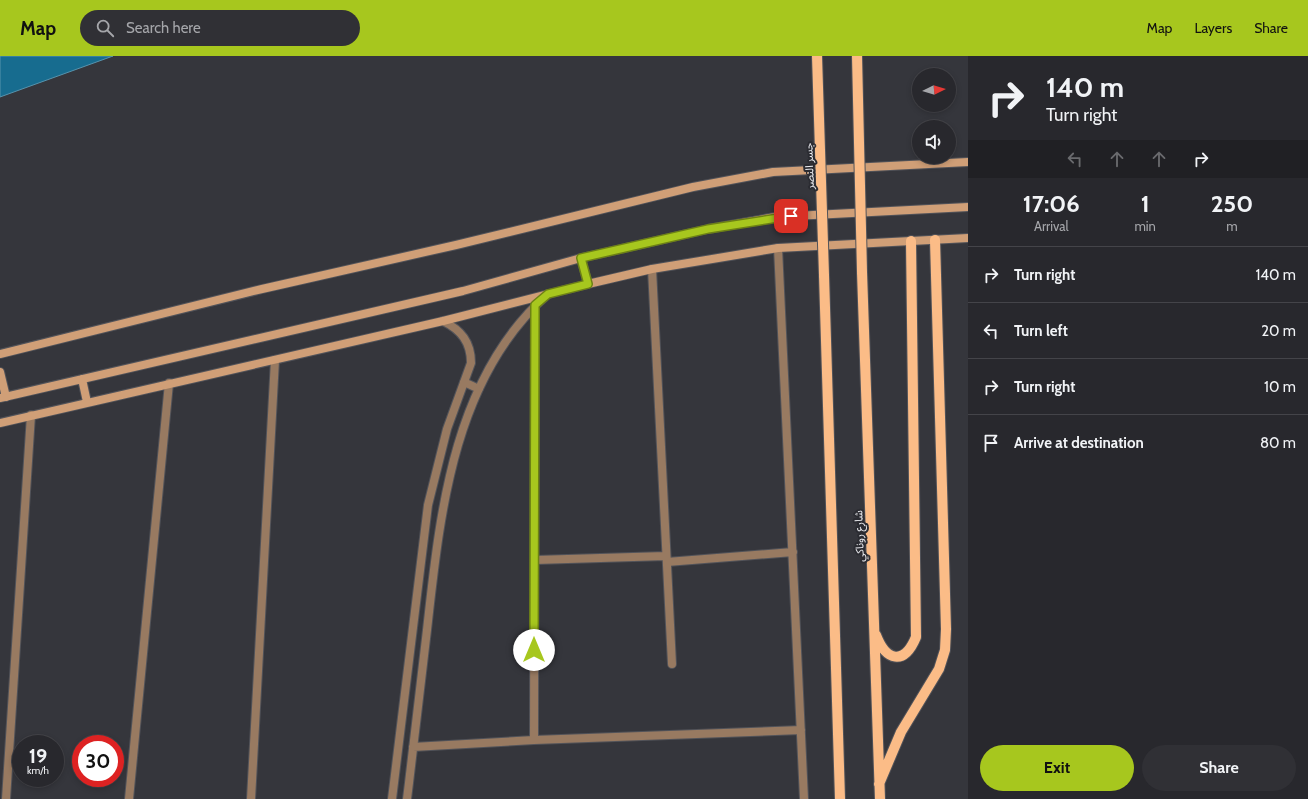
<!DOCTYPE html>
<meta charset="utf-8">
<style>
body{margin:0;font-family:Cabin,"Noto Sans Arabic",sans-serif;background:#303035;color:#f1f3f6;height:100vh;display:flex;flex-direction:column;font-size:15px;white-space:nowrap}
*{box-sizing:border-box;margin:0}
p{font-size:13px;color:#a5a6aa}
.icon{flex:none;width:22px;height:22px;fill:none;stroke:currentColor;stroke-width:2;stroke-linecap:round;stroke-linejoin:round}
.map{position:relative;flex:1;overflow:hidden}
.details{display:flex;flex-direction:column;background:#28282d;width:340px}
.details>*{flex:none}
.hud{background:#28282d;color:#f1f3f6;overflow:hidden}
.needle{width:26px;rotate:85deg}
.tools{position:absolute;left:912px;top:12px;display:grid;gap:8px}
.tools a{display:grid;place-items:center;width:44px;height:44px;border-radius:50%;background:#28282d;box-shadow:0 2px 6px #0003,0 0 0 1px #444449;font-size:20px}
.speed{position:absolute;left:12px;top:679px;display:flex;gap:8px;font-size:20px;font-weight:700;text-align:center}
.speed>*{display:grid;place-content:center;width:52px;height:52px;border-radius:50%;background:#28282d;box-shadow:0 2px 6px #0003,0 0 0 1px #444449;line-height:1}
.speed small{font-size:10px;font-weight:400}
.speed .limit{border:6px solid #d22;background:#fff;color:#111}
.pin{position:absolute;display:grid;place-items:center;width:34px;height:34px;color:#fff;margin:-17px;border-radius:8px;box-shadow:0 2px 6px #0006}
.me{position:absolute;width:44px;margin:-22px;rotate:0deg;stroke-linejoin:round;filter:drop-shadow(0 0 3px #0008)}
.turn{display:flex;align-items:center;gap:14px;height:84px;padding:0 12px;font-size:18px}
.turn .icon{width:52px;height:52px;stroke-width:2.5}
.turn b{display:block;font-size:28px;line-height:34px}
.lanes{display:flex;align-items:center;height:38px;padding:0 12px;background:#0003;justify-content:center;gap:20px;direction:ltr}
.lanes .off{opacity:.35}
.eta{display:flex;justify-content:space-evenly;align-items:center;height:68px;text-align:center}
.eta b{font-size:24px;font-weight:800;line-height:28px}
.primary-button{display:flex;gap:8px;margin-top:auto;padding:8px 12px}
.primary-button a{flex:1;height:46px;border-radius:24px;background:#a7c71e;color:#111;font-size:16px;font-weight:800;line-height:46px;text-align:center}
.primary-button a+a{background:#303035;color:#f1f3f6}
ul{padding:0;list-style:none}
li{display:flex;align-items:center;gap:12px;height:56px;padding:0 12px;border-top:1px solid #444449}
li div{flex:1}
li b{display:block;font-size:15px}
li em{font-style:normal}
header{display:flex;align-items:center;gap:24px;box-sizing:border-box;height:56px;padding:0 20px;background:#a7c71e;color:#111}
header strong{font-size:19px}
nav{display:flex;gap:22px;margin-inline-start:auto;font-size:14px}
.search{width:280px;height:36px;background:#303035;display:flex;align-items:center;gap:10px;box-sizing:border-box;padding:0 14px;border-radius:22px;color:#a5a6aa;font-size:15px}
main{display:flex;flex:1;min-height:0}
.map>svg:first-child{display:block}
</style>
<header>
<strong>Map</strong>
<div class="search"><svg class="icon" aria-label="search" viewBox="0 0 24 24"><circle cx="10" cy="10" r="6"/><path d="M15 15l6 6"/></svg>Search here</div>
<nav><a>Map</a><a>Layers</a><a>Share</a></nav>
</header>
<main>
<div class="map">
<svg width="968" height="743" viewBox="0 0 968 743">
<rect width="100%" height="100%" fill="#35363c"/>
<path fill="#176c8f" stroke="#5793ad" d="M0 0H113L0 41Z"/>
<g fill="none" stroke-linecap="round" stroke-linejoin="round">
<g stroke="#525359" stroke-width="10">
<path id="street" d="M778 192 804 743
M652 213 672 608
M464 326 479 333
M535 504 666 500
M667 506 793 496
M534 684 535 249
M413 691 534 684 801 674
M6 743 31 359
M129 743 169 327
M251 743 275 304
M392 743 428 449 447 373 471 307C471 286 461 274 443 265
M407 743C414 687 420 631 427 574 440 457 453 321 548 238"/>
</g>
<g stroke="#525359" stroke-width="10">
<path id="secondary" d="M581 202 588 228
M0 298 262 233 456 189 693 131 773 116 968 106
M0 316 6 341
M82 323 87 346
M0 342 463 235 581 202 708 173 775 161 968 151
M0 367 443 265 588 228 652 213 778 192 968 182"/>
</g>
<g stroke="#525359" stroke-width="12">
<path id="primary" d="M862 216 880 743
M824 219 840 743
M876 579C886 605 904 610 916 581L911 185
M879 728 901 676 939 613 945 594 946 573 935 184"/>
</g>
<use href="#street" stroke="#987a61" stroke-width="8"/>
<use href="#secondary" stroke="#d09f77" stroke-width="8"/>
<use href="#primary" stroke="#fbbc87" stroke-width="10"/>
<g stroke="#525359" stroke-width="12" stroke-linecap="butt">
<path id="primary-bridge" d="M817 0 824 219
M857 0 862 216"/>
</g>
<use href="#primary-bridge" stroke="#fbbc87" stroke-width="10"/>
</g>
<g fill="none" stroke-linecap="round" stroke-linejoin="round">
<g stroke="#6d8114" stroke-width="10">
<path id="route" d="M534 594 535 249 548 238 588 228 581 202 708 173 791 160"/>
</g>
<use href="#route" stroke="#a7c71e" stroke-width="7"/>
</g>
<g text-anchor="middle" stroke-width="4" stroke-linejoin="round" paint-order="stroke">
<g font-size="11" fill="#edeef2" stroke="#2b2c32">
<text transform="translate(809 110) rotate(-92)" y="4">جسر النصر</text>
<text transform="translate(859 480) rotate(-92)" y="4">شارع روناكي</text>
</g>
</g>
</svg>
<div class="tools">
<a><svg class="needle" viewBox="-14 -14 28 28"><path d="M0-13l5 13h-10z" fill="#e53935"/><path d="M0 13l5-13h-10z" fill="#a5a6aa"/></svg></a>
<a><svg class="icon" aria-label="sound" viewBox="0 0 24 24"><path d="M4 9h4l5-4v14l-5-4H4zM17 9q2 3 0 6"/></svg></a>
</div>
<div class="speed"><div>19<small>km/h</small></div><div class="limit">30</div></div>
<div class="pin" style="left:791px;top:160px;background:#d93025"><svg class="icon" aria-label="arrive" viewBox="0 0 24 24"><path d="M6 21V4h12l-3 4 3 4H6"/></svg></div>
<svg class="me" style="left:534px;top:594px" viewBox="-20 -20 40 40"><circle r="19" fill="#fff"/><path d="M0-13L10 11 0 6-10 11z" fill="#a7c71e"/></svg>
</div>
<section class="details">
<div class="hud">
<div class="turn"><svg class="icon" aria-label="right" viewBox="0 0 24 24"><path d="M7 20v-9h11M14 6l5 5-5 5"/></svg><div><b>140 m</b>Turn right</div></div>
<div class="lanes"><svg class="icon off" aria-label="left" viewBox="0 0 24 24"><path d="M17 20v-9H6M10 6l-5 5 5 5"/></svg><svg class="icon off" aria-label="ahead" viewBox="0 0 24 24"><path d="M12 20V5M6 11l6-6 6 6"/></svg><svg class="icon off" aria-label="ahead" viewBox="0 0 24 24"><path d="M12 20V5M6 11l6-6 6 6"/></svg><svg class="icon" aria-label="right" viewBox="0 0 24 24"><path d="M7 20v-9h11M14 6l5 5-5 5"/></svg></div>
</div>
<div class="eta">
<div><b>17:06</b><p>Arrival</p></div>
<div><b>1</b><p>min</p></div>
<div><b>250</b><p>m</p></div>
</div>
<ul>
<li><svg class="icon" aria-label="right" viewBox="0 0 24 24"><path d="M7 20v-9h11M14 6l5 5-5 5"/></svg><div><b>Turn right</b></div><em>140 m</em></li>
<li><svg class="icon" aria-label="left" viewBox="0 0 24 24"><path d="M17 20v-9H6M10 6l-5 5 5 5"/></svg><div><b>Turn left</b></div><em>20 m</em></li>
<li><svg class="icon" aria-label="right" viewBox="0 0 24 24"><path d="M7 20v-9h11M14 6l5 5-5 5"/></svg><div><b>Turn right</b></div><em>10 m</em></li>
<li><svg class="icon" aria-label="arrive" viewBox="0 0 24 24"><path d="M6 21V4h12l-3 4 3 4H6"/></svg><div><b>Arrive at destination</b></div><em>80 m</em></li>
</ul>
<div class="primary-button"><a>Exit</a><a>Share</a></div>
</section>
</main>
